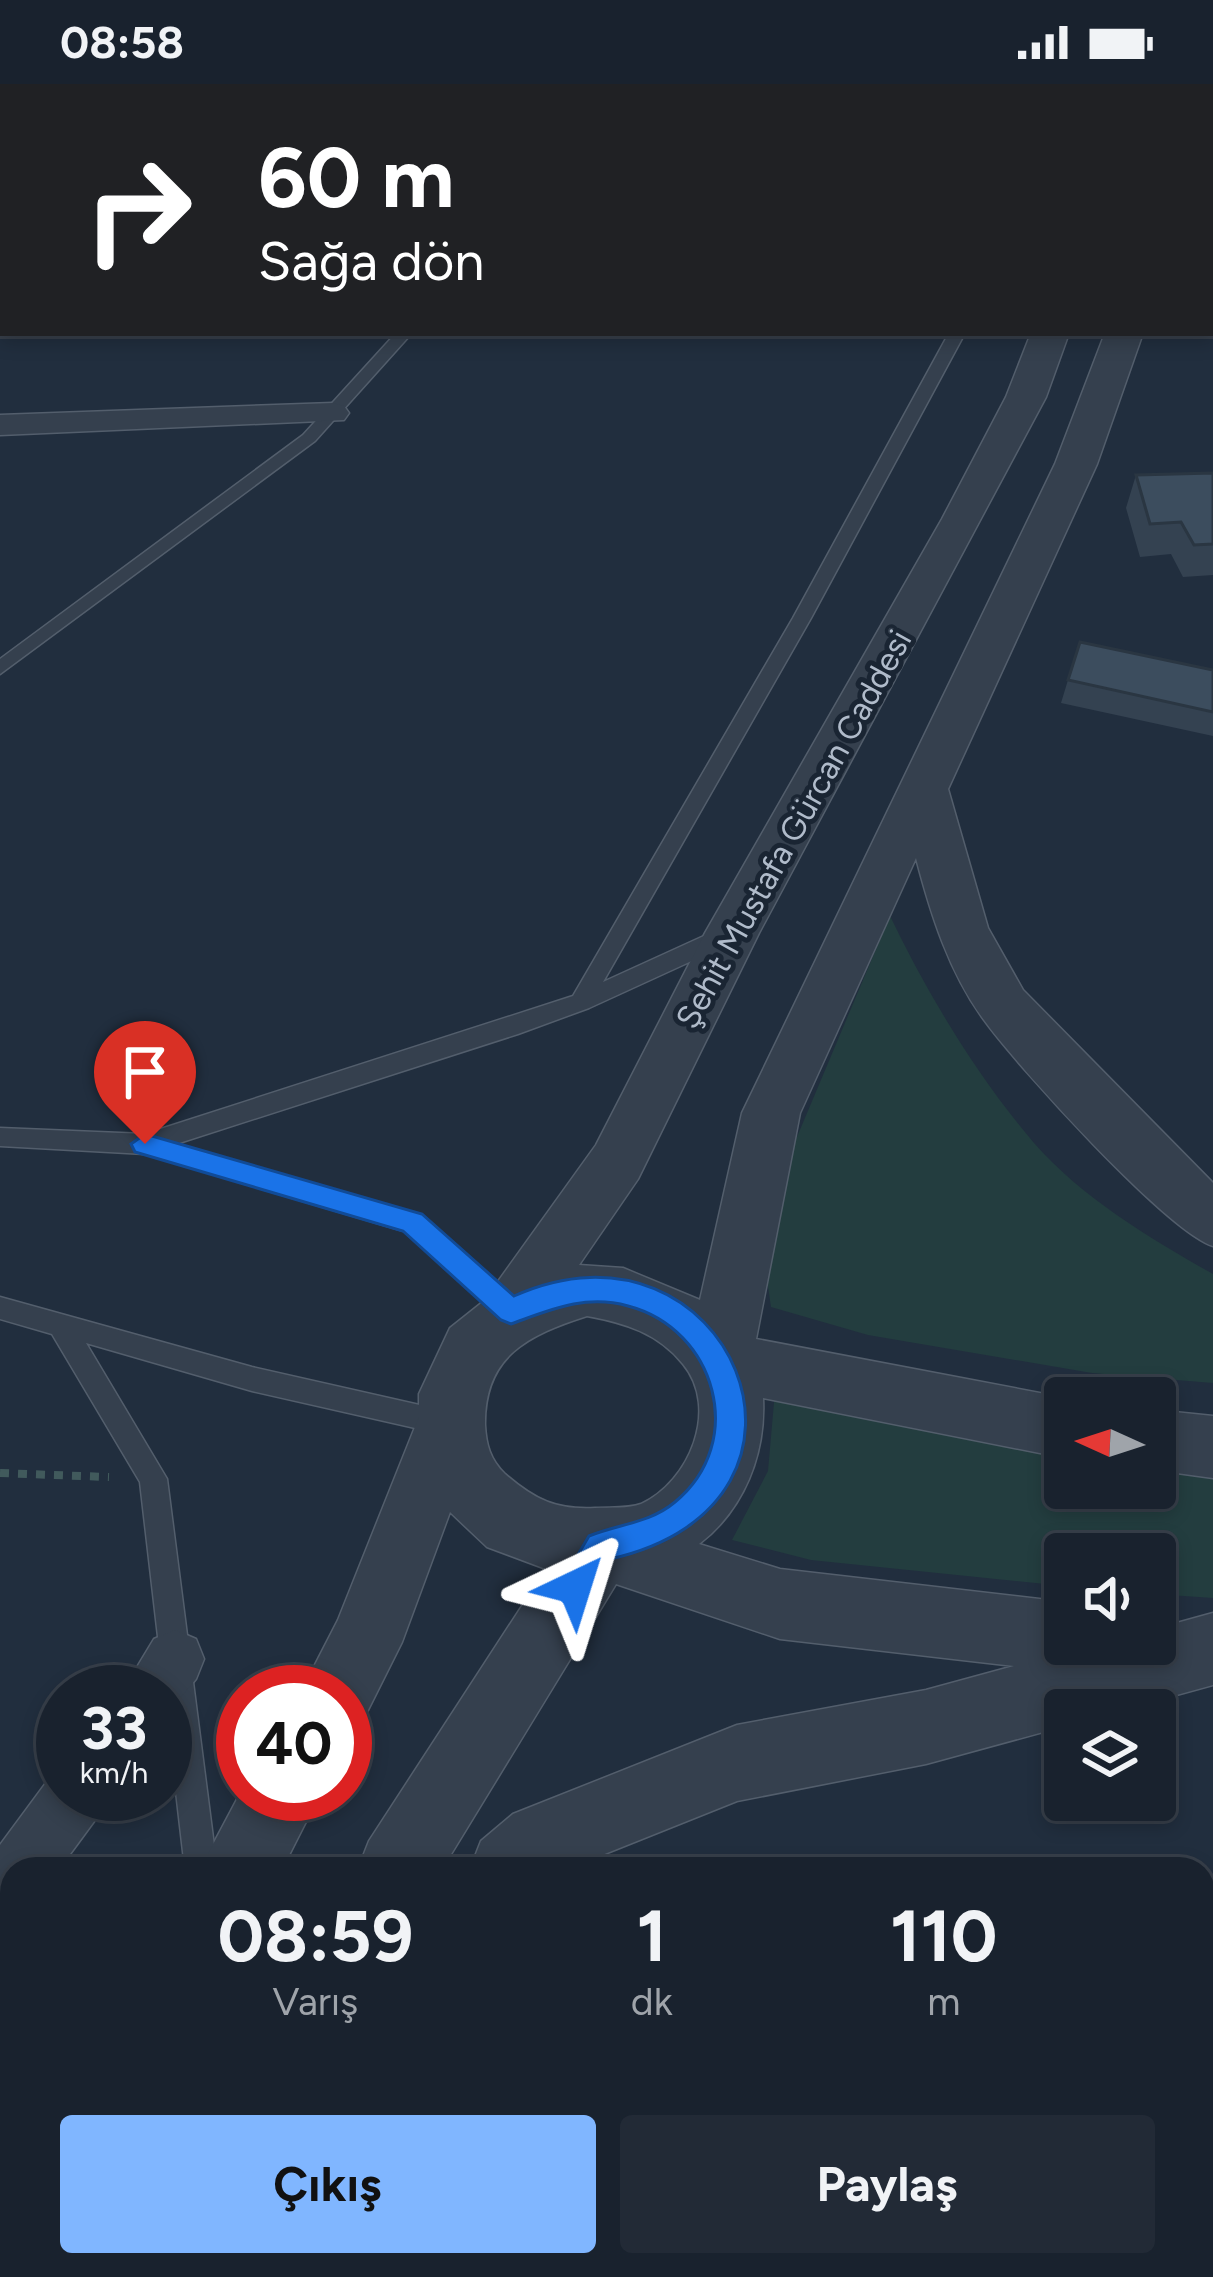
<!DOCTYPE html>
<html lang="tr">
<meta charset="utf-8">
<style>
body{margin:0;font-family:Figtree,sans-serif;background:#222a36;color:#f1f3f6;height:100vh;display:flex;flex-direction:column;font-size:45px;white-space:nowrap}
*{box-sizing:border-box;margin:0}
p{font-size:39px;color:#9fa4aa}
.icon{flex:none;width:66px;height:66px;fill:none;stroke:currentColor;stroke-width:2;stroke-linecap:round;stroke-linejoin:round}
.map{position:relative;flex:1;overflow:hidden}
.sheet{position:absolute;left:0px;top:1773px;width:1215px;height:420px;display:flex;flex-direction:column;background:#19222e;border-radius:36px 36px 0 0;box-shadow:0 6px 18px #0003,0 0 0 3px #373f4a}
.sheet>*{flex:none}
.guide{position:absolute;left:0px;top:0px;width:1215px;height:252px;box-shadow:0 6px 18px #0003,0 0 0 3px #373f4a;background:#202124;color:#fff;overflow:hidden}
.needle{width:78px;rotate:273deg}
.controls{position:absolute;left:1044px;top:1293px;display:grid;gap:24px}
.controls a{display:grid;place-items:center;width:132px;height:132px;border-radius:12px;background:#19222e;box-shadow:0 6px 18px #0003,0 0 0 3px #373f4a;font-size:60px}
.speed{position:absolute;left:36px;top:1581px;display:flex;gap:24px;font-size:60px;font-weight:700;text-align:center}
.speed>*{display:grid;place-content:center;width:156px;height:156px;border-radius:50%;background:#19222e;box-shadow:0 6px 18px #0003,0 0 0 3px #373f4a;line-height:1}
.speed small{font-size:30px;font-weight:400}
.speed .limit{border:18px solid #d22;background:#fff;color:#111}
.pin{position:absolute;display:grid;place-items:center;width:102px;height:102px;color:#fff;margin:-123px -51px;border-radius:50% 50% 50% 0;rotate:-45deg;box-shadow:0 0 12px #0007}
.pin .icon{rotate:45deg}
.me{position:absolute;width:132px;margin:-66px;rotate:41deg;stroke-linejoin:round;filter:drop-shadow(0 0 9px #0008)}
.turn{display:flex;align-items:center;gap:42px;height:252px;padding:0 60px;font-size:54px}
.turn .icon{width:156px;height:156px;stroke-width:2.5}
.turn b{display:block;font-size:84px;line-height:102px}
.eta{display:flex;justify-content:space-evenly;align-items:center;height:204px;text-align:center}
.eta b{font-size:72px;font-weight:700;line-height:84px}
.cta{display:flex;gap:24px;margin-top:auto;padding:24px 60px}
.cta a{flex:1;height:138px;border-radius:12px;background:#80b6ff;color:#111;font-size:48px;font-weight:700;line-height:138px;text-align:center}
.cta a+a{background:#222a36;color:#f1f3f6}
.status{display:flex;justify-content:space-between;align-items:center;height:84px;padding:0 60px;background:#19222e;direction:ltr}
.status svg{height:33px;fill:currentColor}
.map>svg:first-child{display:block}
</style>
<div class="status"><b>08:58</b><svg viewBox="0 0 49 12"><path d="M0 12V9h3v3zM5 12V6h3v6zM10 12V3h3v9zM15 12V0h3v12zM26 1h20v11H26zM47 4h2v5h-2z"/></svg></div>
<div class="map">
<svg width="1213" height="2193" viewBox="0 0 1213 2193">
<rect width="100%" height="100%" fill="#212e3e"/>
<path fill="#233d3f" d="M890 832C928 911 977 992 1034 1059 1081 1113 1151 1155 1213 1190V1299L1092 1289 868 1251 771 1223 763 1168 786 1079Z
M775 1307 1065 1360V1404H1155V1371L1213 1377V1514L1155 1510V1470H1065V1502L811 1476 732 1456 768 1387Z"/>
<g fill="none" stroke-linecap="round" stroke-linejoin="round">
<g stroke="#535e6c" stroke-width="3">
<path id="service" d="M997 0H1009V3H997Z
M396 249H412L315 357 0 590V575L303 351Z
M949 249H965L811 534 603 898 717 846H733L736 852 733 858 589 924 518 950 176 1060 421 1132 520 1219 524 1227 520 1235 511 1238 502 1235 404 1147 145 1070 0 1062V1044L145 1050 573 912 793 534Z
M0 1213 252 1283 446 1327 455 1330 459 1339 455 1348 446 1351 252 1307 86 1259 167 1395 217 1785H185L140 1398 52 1250 0 1235Z"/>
</g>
<g stroke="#535e6c" stroke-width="3">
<path id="minor" d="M1212 26 1213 27V49L1212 48Z
M0 33H3V49H0Z
M333 319 344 322 349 329 344 336 0 351V331Z
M175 1546 196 1555 204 1575 196 1595 165 1632V1608H122L154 1555Z
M63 1685V1710H106L98 1732 59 1785H12V1813L0 1808V1761L54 1688Z"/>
</g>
<g stroke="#535e6c" stroke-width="3">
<path id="tertiary" d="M1062 0H1094V3H1062Z
M1116 0H1148L1149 3H1117Z
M1031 249H1069L1046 313 759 849 638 1095 579 1181 623 1184 700 1216 742 1029 1055 380 1105 249H1143L1097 380 948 705 988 844 1023 906 1213 1099V1162C1167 1147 1017 982 984 936 949 888 931 831 916 774L800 1029 756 1255 1066 1314 1065 1374 763 1314C766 1370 744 1426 699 1460L780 1485 1065 1518V1560H1155V1545L1213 1529V1601L1122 1626H1065V1642L926 1680 737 1717 567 1785H470L481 1757 513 1730 737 1641 926 1606 1014 1582 780 1555 616 1500 442 1785H358L369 1757 546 1485 487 1463 450 1428 402 1558 364 1634 345 1642V1608H301L338 1536 419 1333V1310L450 1244 484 1217 596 1061 705 849 942 435 1006 313ZM587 1232C625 1239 658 1249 683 1280 720 1325 689 1398 641 1420 628 1425 610 1423 595 1424 556 1426 535 1416 505 1390 490 1376 486 1360 485 1341 484 1272 528 1251 587 1232Z
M1155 1326 1213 1332V1394L1155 1386Z
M243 1704V1710H320L282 1785H200Z
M12 2088V2181H31L0 2193V2093Z
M101 2181H191L186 2193H96Z"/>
</g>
<path stroke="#415a5c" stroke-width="8" stroke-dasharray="9 9" stroke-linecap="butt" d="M0 1389 109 1393"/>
<use href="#service" fill="#35404e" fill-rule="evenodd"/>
<use href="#minor" fill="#35404e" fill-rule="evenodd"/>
<use href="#tertiary" fill="#35404e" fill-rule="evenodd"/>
</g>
<path fill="#344251" d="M1213 389V491L1183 493 1171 470 1140 473 1126 424 1136 391Z
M1213 586V652L1061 619 1068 596Z"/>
<path fill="#3c4d5e" stroke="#2a3642" stroke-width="3" d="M1213 389V460L1194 461 1181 438 1150 440 1136 391Z
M1080 558 1213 586V628L1068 596Z"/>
<path fill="#1a73e8" stroke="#114b97" stroke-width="3" d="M145 1050 422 1130 514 1212C728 1116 859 1419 610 1475L587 1514 575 1518 564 1514 559 1503 589 1452C619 1440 650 1439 675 1418 748 1358 716 1245 628 1222 585 1210 550 1226 511 1240L501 1236 403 1147 135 1068 131 1060Z"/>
<g text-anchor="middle" stroke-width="10" stroke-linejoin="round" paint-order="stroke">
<g font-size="33" fill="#b0bbca" stroke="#1a2533">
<text transform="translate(793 745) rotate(-61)" y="12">Şehit Mustafa Gürcan Caddesi</text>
</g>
</g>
</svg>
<div class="controls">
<a><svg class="needle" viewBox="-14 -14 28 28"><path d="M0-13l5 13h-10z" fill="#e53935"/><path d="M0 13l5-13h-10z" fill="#9fa4aa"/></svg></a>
<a><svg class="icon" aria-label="sound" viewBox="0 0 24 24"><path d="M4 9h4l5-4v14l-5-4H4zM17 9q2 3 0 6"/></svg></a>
<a><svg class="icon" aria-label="layers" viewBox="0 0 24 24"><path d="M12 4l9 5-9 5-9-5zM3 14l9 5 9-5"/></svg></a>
</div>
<div class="speed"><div>33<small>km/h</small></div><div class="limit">40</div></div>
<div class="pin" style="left:145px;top:1060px;background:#d93025"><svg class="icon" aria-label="arrive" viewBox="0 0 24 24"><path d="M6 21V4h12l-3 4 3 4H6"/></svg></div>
<svg class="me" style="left:575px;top:1503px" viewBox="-20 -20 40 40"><path d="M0-17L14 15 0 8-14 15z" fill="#1a73e8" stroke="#fff" stroke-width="4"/></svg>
<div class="guide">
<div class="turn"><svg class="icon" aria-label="right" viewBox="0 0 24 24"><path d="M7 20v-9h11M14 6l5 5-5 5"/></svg><div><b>60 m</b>Sağa dön</div></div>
</div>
<section class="sheet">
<div class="eta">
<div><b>08:59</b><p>Varış</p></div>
<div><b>1</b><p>dk</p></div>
<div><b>110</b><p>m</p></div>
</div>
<div class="cta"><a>Çıkış</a><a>Paylaş</a></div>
</section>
</div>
